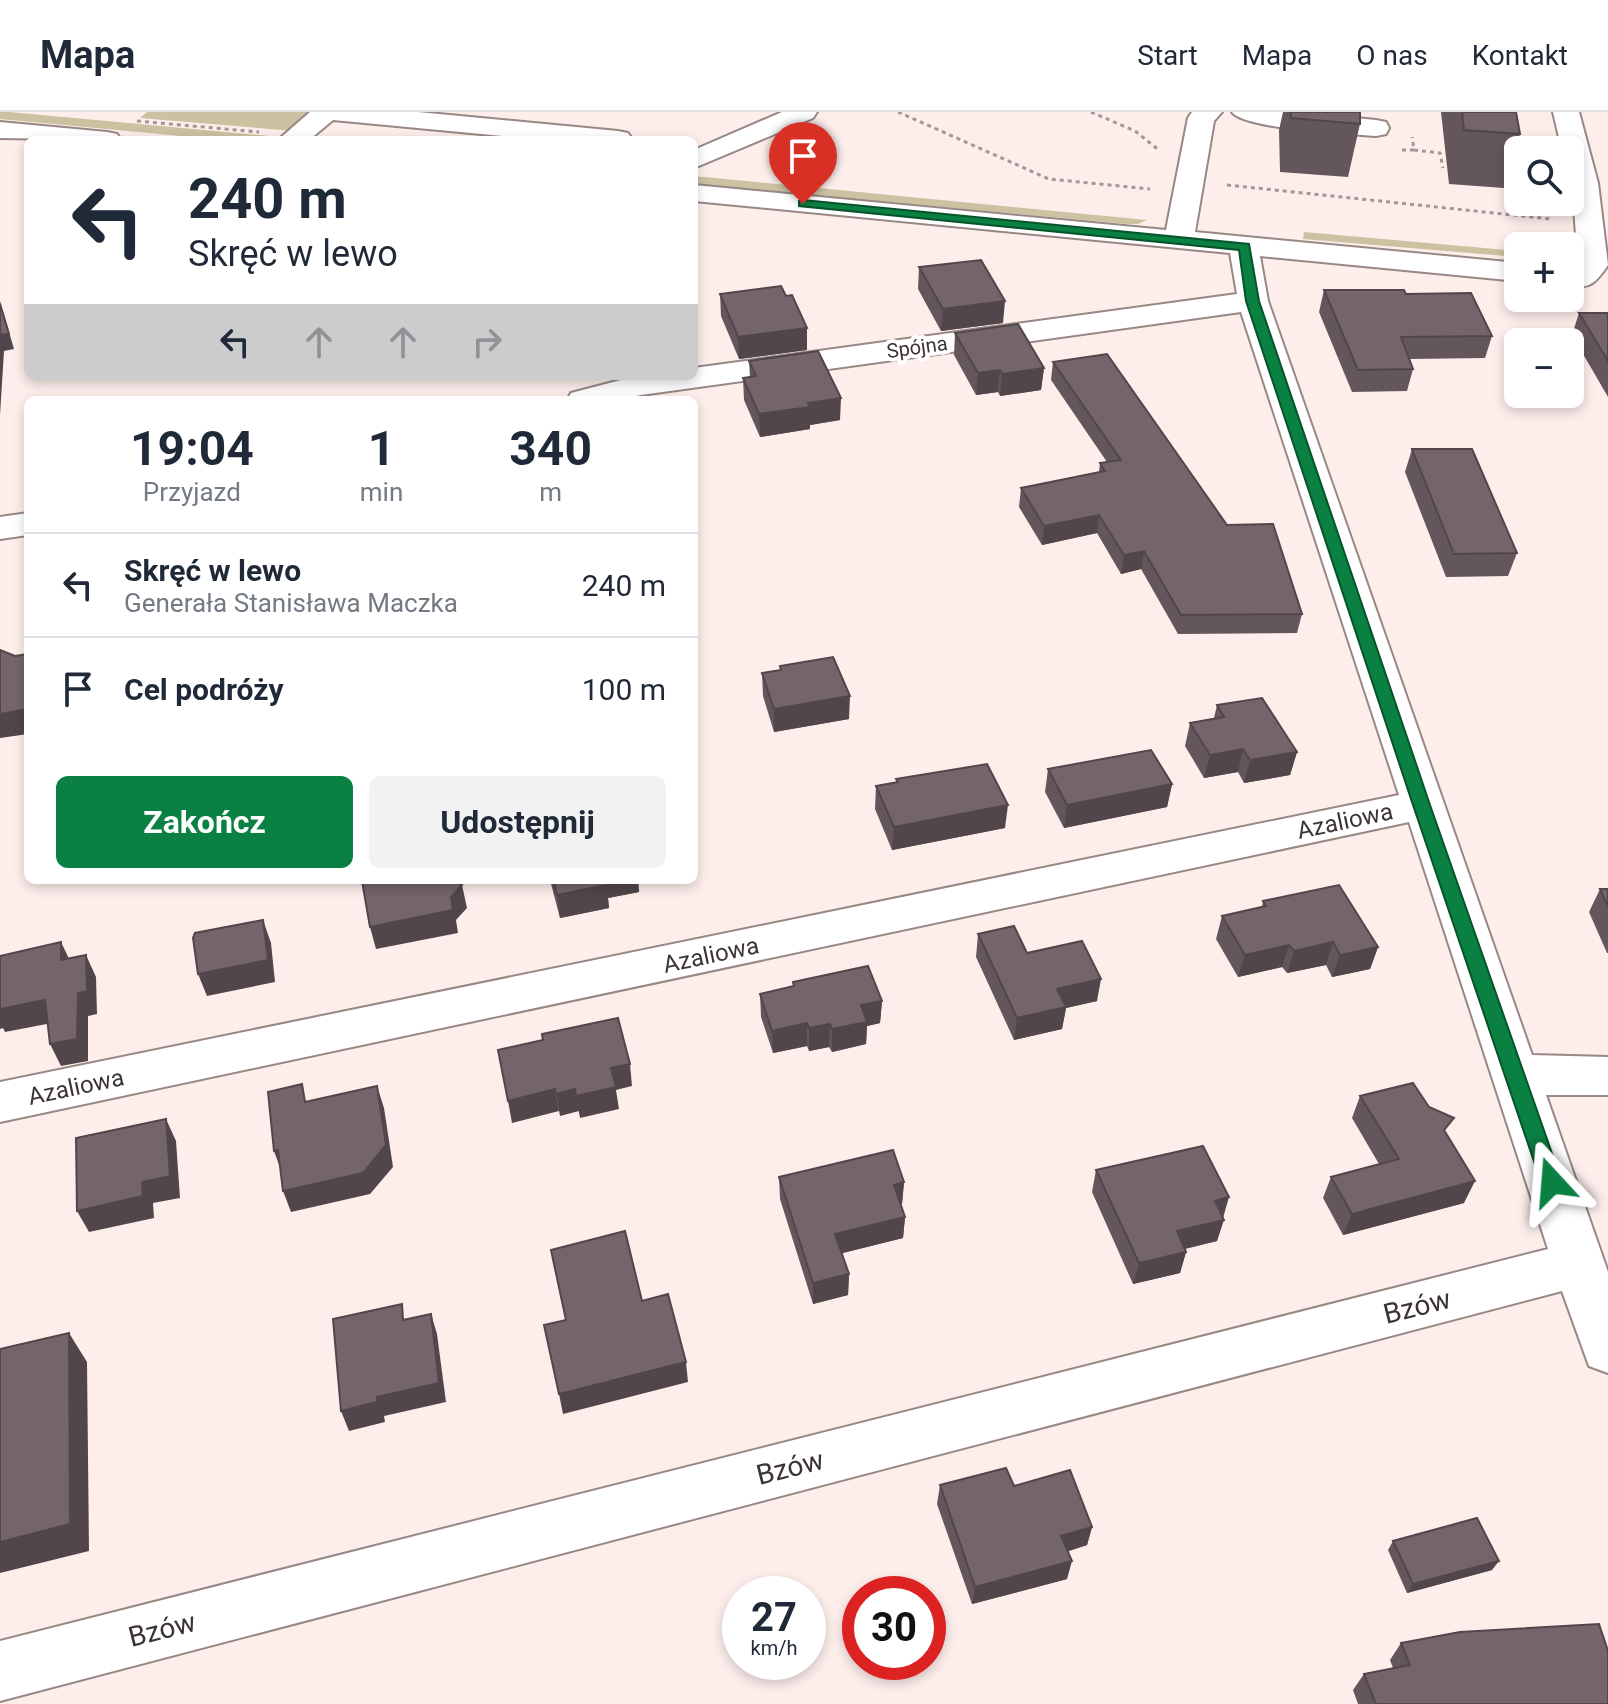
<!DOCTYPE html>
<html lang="pl">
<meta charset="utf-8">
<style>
body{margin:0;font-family:Roboto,sans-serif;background:#f2f2f3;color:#1f2937;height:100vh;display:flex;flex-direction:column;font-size:30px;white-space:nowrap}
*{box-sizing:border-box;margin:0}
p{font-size:26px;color:#747a83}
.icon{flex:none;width:44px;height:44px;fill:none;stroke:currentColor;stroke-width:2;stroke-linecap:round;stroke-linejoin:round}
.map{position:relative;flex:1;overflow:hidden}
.details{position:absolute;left:24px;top:284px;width:674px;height:488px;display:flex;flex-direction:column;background:#fff;border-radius:12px;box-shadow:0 4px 12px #0003}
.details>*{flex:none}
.top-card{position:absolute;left:24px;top:24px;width:674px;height:244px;border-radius:12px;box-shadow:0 4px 12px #0003;background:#fff;color:#1f2937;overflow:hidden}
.fabs{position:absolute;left:1504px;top:24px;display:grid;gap:16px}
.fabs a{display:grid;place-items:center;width:80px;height:80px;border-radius:12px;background:#fff;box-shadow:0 4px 12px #0003;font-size:40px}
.speed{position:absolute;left:722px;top:1464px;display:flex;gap:16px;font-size:40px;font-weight:700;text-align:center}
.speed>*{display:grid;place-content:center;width:104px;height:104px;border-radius:50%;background:#fff;box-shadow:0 4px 12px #0003;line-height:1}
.speed small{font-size:20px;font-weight:400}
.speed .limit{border:12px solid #d22;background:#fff;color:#111}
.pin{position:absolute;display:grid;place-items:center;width:68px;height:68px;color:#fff;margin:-82px -34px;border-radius:50% 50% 50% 0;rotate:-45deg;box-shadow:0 0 8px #0007}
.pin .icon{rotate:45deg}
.me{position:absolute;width:88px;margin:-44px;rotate:341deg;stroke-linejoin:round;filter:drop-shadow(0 0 6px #0008)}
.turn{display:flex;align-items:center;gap:28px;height:168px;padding:0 32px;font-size:36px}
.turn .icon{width:104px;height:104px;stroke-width:2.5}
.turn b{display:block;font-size:56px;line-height:68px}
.lanes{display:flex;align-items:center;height:76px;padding:0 32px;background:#0003;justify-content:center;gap:40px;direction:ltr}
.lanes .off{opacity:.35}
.eta{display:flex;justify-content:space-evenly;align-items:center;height:136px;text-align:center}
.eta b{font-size:48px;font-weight:700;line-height:56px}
.button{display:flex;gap:16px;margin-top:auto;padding:16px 32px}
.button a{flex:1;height:92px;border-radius:12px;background:#0b8043;color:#fff;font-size:32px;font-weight:700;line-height:92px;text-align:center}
.button a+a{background:#f2f2f3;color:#1f2937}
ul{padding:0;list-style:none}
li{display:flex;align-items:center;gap:24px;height:104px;padding:0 32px;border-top:2px solid #e0e1e3}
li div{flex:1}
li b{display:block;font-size:30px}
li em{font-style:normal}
header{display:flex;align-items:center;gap:48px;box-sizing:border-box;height:112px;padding:0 40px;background:#fff;border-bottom:2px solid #e0e1e3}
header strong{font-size:38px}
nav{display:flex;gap:44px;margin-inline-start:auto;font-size:28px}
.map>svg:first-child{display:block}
</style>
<header>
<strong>Mapa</strong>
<nav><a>Start</a><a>Mapa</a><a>O nas</a><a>Kontakt</a></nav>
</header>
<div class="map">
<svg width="1608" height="1592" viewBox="0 0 1608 1592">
<rect width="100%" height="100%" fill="#fdeeec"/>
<path fill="#ccc2a2" d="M0 0H9L280 25 223 28 0 7Z
M147 0H308L293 19 140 6Z
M694 64 1147 108 1138 112H1127L694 72Z
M1304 120 1518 139V145L1303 127Z"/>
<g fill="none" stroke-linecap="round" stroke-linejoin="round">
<g stroke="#988785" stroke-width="4">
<path id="minor" d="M310 0H418L618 19 628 21 632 27 543 28 333 8 309 28H278Z
M782 0H817L813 6 694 56V38Z
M1192 0H1222L1214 9 1195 120 1518 151V169L1260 144 1268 189 1532 943 1608 945V983H1546L1608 1160V1261L1589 1254 1562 1179 0 1589V1529L1548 1137 1409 710 0 1010V970L1399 683 1241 200 641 283 620 288H567L571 281 636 264H694V256L1237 182 1230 141 694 89V73L1166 118 1188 6Z
M1232 0H1295L1376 8 1386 10 1389 16 1386 22 1376 24C1350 22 1244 17 1232 0Z
M1553 0H1579L1598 71 1608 153C1598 168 1587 182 1570 169V163L1578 152 1570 38H1562Z
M0 10 107 20 117 22 121 28 0 26Z
M28 401V423L0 427V405Z"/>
</g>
<path stroke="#a49897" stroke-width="3" stroke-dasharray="4 4" stroke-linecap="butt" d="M898 0 1049 67 1150 77
M1091 0 1135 19 1160 39
M137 9 259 20
M1402 38H1414L1412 25
M1414 38 1440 41 1443 56
M1227 73 1551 107"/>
<use href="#minor" fill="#fff" fill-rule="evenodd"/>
</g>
<path fill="#64575c" d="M1283 0H1360V12L1348 65 1280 60 1279 18Z
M1441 0H1516L1520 22 1504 76 1449 72Z
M919 155 1003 211 941 219 918 177Z
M1324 178 1406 182 1492 224 1485 246 1410 247 1413 257 1407 279 1352 280 1319 200Z
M720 182 807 238 739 247 721 204Z
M1579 201H1608V285L1572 223Z
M955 221 1044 256 1041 278 1000 284 998 280 976 283 954 243Z
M749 249 840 308 810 313V317L760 325 744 288 743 266 750 265Z
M1053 250 1227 413 1302 502 1297 521 1178 522 1141 457 1121 462 1097 421 1042 433 1019 395 1021 376 1099 360 1100 351 1107 350 1051 268Z
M1412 337 1517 441 1508 464 1446 465 1405 360Z
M780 554 849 607 774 620 763 584 762 561 780 558Z
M1217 593 1297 640 1290 663 1244 671 1238 660 1204 666 1185 634 1190 611 1214 606Z
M1048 657 1172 672 1167 695 1064 716 1045 680Z
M896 667 1005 716 892 738 875 697 876 674 896 670Z
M550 768H638L639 780 608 786 609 796 560 806Z
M1600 777H1608V841H1607L1589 800Z
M1263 789 1378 835 1370 857 1332 865 1326 853 1287 861 1282 855 1238 865 1216 827 1222 804 1262 795Z
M978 822 1027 841 1097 889 1066 896 1062 917 1014 928 976 845Z
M793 870 882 889 880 911 867 914 866 932 832 940 829 935 809 939 807 934 773 941 761 905 760 882 793 875Z
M1360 984 1446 1022 1464 1091 1343 1123 1323 1086 1331 1065 1379 1052 1352 1006Z
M1096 1058 1223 1105 1217 1129 1185 1137 1186 1140 1180 1161 1133 1172 1092 1080Z
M779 1065 904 1070 902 1092H901L905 1105 903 1126 842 1141 849 1162 848 1183 813 1192 780 1087Z
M940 1373 1014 1374 1092 1415 1087 1433 1068 1439 1067 1467 972 1492 937 1392Z
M1393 1429 1492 1458 1407 1481 1388 1438Z
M1401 1531 1608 1592H1358L1353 1578 1364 1562 1393 1556 1390 1548Z"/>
<path fill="#51474b" d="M0 189 14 237 4 239 0 303Z
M1005 189 1003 211 941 219 943 197Z
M807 216V238L739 247 738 225Z
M1044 256 1041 278 1000 284 1002 262Z
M1000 258 998 280 976 283 978 261Z
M841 286 840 308 810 313V317L760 325 759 302 808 291Z
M694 387H697L698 403 694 404Z
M1099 403 1097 421 1042 433 1044 414Z
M1144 439 1141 457 1121 462 1124 443Z
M850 584 849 607 774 620V597Z
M28 597V622L0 626V598Z
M1243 637 1238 660 1204 666 1210 643Z
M1297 640 1290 663 1244 671 1250 648Z
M1172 672 1167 695 1064 716 1067 693Z
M1008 693 1005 716 892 738 894 715Z
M604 768H638L639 780 608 786 609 796 560 806 557 783Z
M462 773 467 796 456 808 458 821 376 837 370 815 451 785Z
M263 808 271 831 275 870 207 884 198 862Z
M61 830 72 853 61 848Z
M1333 830 1326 853 1287 861 1294 839Z
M1289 833 1282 855 1238 865 1245 843Z
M1378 835 1370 857 1332 865 1340 843Z
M86 843 96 865 97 902 88 904V949L61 954 50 932 78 881Z
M1101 867 1097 889 1066 896 1062 917 1014 928 1017 906 1057 877Z
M45 888 57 910 5 920 3 916 0 917V897Z
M882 889 880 911 867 914 866 932 832 940V917L861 893Z
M807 911V934L773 941 772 919Z
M830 912 829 935 809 939V916Z
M630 952 632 974 616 978 619 997 580 1006 576 984 611 956Z
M377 974 384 996 393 1055 370 1082 291 1100 283 1079Z
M555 977 559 999 512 1011 508 989Z
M575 977 579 999 560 1004 556 982Z
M166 1007 176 1029 180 1086 153 1091 154 1106 89 1120 77 1099 142 1070Z
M278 1038 282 1061 274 1039Z
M1475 1069 1464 1091 1343 1123 1352 1102Z
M904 1070 902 1092 893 1094 894 1073Z
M1229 1085 1223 1106 1215 1089Z
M905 1105 903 1126 835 1143V1122Z
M1224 1108 1217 1129 1171 1140 1177 1119Z
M1186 1140 1180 1161 1133 1172 1139 1151Z
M849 1162 848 1183 813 1192V1171Z
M431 1202 437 1222 446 1290 384 1304 385 1310 349 1319 341 1299 377 1285Z
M69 1221 87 1250 89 1439 0 1461V1430Z
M686 1250 688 1270 563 1302 559 1282Z
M1092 1415 1087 1433 1057 1443 1061 1424Z
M1072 1449 1067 1467 972 1492 975 1475Z
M1499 1449 1492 1458 1407 1481 1413 1472Z"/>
<path fill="#74656b" stroke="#51474b" stroke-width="2" d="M1291 0H1360V12L1291 6Z
M1462 0H1516L1520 22 1464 18Z
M981 148 1005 189 943 197 919 155Z
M781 174 786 184 792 183 807 216 738 225 720 182Z
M1324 178H1404L1406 182 1471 181 1492 224 1401 225 1413 257 1358 258Z
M0 192 9 222 0 223Z
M1579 201H1608V249Z
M1018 212 1044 256 1002 262 1000 258 978 261 955 221Z
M818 239 841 286 808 291 810 295 759 302 743 266 756 264 749 249Z
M1107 242 1227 413 1273 412 1302 502 1181 503 1144 439 1124 443 1099 403 1044 414 1021 376 1105 359 1100 351 1121 348 1053 250Z
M1412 337H1472L1517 441 1454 442Z
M0 538 15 544 28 542V597L0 602Z
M833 545 850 584 774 597 762 561 781 558 780 554Z
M1262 586 1297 640 1250 648 1243 637 1210 643 1190 611 1224 605 1217 593Z
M1151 638 1172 672 1067 693 1048 657Z
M987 652 1008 693 894 715 876 674 898 670 896 667Z
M369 768H450L462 773 451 785 453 798 370 815 362 769Z
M553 768H605L606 773 557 783Z
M1339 773 1378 835 1340 843 1333 830 1294 839 1289 833 1245 843 1222 804 1266 794 1263 789Z
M1600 777H1608V795Z
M263 808 268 848 198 862 193 826 195 821Z
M1014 814 1027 841 1082 829 1101 867 1057 877 1066 895 1017 906 978 822Z
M61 830V848L86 843 87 879 78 881 77 927 50 932 45 888 0 897V844Z
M868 854 882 889 861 893 867 910 832 917 830 912 809 916 807 911 772 919 760 882 794 874 793 870Z
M618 906 630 952 611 956 616 975 576 984 575 977 556 982 555 977 508 989 498 938 543 928 542 922Z
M1413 971 1429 995 1454 1006 1444 1018 1475 1069 1352 1102 1331 1065 1399 1047 1360 984Z
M302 972 305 990 377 974 386 1033 363 1061 283 1079 278 1038 274 1039 268 980Z
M166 1007 170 1064 142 1070 143 1084 77 1099 76 1026Z
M1203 1034 1229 1085 1215 1089 1224 1108 1177 1119 1186 1140 1139 1151 1096 1058Z
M893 1038 904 1070 894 1073 905 1105 835 1122 849 1162 813 1171 779 1065Z
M625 1119 642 1189 668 1182 686 1250 559 1282 544 1213 566 1208 551 1138Z
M402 1192 403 1208 431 1202 439 1271 377 1285V1290L341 1299 333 1207Z
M69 1221 70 1412 0 1430V1237Z
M1006 1356 1014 1374 1070 1358 1092 1415 1061 1424 1072 1449 975 1475 940 1373Z
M1477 1406 1499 1449 1413 1472 1393 1429Z
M1599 1512 1608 1539V1592H1376L1364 1562 1410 1553 1401 1531 1460 1520Z"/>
<path fill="#0b8043" stroke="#07532c" stroke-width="2" d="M803 88 1249 132 1259 189 1430 693 1562 1070 1559 1076 1552 1078 1544 1076 1541 1070 1413 693 1246 189 1239 138 799 94V89Z"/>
<g text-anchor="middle" stroke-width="8" stroke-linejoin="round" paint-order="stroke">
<g font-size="20" fill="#3b3433" stroke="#fff">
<text transform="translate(917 235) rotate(-8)" y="7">Spójna</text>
</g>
<g font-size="24" fill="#3b3433" stroke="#fff">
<text transform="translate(1345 709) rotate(-12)" y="8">Azaliowa</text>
<text transform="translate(711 843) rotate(-12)" y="8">Azaliowa</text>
<text transform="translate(76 975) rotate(-12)" y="8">Azaliowa</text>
</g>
<g font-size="28" fill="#3b3433" stroke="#fff">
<text transform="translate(1417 1194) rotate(-14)" y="10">Bzów</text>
<text transform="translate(790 1355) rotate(-14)" y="10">Bzów</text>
<text transform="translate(162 1517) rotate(-14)" y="10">Bzów</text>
</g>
</g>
</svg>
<div class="fabs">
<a><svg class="icon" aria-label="search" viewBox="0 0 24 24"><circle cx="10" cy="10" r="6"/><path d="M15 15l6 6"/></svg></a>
<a>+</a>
<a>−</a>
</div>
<div class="speed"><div>27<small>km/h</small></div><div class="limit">30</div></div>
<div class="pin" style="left:803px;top:92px;background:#d93025"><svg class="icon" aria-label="arrive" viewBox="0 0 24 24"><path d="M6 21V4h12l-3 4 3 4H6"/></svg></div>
<svg class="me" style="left:1552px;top:1070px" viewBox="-20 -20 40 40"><path d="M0-17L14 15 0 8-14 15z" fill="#0b8043" stroke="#fff" stroke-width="4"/></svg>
<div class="top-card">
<div class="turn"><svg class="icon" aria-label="left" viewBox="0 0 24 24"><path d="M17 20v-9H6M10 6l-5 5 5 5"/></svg><div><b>240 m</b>Skręć w lewo</div></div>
<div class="lanes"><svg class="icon" aria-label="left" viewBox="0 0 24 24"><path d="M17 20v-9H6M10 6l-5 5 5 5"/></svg><svg class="icon off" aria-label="ahead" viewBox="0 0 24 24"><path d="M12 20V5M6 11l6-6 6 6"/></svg><svg class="icon off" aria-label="ahead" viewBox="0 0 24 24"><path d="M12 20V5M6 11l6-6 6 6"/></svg><svg class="icon off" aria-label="right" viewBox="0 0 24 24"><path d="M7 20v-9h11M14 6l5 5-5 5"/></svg></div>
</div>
<section class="details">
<div class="eta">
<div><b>19:04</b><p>Przyjazd</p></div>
<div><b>1</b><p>min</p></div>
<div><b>340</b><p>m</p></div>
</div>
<ul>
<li><svg class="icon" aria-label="left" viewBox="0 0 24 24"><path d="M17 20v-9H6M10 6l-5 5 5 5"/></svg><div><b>Skręć w lewo</b><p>Generała Stanisława Maczka</p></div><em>240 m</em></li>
<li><svg class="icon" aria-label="arrive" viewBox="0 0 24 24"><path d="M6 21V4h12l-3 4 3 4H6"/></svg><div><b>Cel podróży</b></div><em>100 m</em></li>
</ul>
<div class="button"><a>Zakończ</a><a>Udostępnij</a></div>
</section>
</div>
